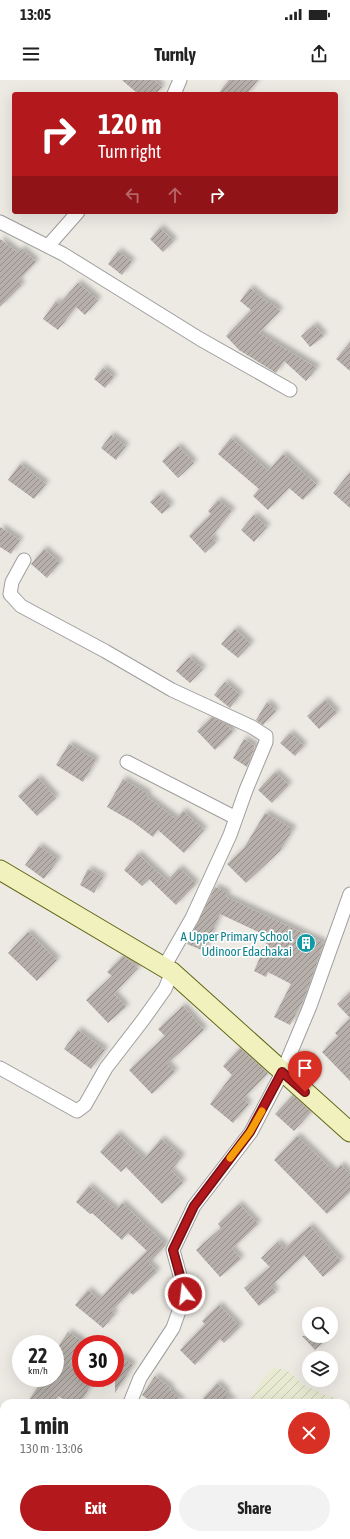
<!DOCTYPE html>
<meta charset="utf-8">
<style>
body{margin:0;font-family:"Asap Condensed",sans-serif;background:#f2f2f2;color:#222;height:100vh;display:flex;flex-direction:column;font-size:15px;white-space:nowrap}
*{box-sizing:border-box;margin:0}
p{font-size:13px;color:#767676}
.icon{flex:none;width:22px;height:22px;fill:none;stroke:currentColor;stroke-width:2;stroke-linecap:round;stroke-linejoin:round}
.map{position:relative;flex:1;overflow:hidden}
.side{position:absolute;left:0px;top:1319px;width:350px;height:140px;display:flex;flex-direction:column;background:#fff;border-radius:12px 12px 0 0;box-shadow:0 4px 16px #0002}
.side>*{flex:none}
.hud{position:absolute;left:12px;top:12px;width:326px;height:122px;border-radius:4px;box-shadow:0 4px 16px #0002;background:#b3181d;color:#fff;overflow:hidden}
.buttons{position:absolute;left:302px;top:1227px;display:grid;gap:8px}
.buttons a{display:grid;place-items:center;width:36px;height:36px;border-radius:50%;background:#fff;box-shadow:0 4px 16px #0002;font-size:20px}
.speed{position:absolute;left:12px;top:1255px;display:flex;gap:8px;font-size:20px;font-weight:700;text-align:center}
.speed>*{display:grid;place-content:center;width:52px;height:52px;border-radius:50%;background:#fff;box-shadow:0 4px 16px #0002;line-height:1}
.speed small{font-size:10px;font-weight:400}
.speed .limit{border:6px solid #d22;background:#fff;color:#111}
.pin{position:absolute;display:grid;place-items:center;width:34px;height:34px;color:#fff;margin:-41px -17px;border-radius:50% 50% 50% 0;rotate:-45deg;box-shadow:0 0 4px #0007}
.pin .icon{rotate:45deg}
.me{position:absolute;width:44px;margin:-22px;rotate:345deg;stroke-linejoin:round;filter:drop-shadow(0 0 3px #0008)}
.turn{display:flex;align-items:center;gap:14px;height:84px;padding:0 20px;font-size:18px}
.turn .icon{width:52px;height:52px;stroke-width:2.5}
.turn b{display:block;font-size:28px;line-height:34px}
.lanes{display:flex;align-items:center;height:38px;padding:0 20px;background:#0003;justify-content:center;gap:20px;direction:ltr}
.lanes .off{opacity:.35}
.round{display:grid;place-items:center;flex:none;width:42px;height:42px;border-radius:21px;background:#f2f2f2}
.head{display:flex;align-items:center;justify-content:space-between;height:68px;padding:0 20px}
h1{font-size:24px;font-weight:700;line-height:30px}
.cta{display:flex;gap:8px;margin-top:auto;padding:8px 20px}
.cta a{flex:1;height:46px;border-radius:24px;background:#b3181d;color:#fff;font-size:16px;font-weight:700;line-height:46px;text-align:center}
.cta a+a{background:#f2f2f2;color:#222}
.status{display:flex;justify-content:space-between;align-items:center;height:28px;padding:0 20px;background:#fff;direction:ltr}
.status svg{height:11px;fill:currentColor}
header{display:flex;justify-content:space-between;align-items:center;height:52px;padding:0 20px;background:#fff;font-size:18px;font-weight:700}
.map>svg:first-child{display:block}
</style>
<div class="status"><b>13:05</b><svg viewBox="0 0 49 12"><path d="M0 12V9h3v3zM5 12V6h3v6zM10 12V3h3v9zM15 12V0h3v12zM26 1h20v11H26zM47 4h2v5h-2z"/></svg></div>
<header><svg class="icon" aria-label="menu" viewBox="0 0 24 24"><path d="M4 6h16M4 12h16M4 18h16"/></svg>Turnly<svg class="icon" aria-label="share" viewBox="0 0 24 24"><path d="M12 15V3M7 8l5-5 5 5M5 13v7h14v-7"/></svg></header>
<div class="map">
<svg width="350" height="1459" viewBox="0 0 350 1459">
<defs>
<pattern id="farmland-furrows" width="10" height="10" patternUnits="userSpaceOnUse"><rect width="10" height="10" fill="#e9ead2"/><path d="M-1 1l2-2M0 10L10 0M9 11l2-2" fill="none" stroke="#c7c8b4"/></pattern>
<pattern id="building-hatch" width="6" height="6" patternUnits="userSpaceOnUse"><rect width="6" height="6" fill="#b6afaa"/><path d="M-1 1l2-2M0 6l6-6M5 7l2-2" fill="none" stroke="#938e8a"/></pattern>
<filter id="shadow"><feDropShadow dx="3.5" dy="-3.5" stdDeviation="2" flood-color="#0004"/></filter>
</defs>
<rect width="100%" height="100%" fill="#edeae4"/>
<path fill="url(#farmland-furrows)" d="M274 1288 287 1290 304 1305 326 1315 337 1319 340 1323H248L265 1296Z
M346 1332 350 1338V1458L349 1459H324L316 1455H346Z"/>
<path fill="url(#building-hatch)" filter="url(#shadow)" d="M122 0H154L162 7 156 14H138Z
M229 0H258L247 14H218Z
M160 148 174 161 163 172 150 159Z
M0 159 18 173 22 169 36 182 18 201 22 205 0 227Z
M118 171 132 182 122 195 108 184Z
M78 203 98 220 85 235 76 227 58 250 43 239 56 221 59 224Z
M250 208 268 223 270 222 280 231 259 253 317 288 306 301 284 281 276 293 239 270 226 256 251 230 240 221Z
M314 245 324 256 310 267 301 256Z
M350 262V291L336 279Z
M103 288 114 297 105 308 94 299Z
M111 355 126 366 116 380 101 368Z
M231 358 268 391 283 374 317 405 303 420 289 408 268 430 253 416 259 409 218 374Z
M178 366 194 383 178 398 162 381Z
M20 384 46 404 34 419 8 400Z
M350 392V428L333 413Z
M159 414 171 426 162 434 150 422Z
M218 420 232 431 211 457 216 462 205 473 189 456 211 434 208 431Z
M254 435 267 447 254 462 241 450Z
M0 447 20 460 11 474 0 467Z
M44 469 60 483 47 498 31 484Z
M235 549 251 564 238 578 221 564Z
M189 577 203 589 190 603 176 591Z
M225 602 240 615 230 628 214 615Z
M325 620 337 633 319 649 307 636Z
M267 622 276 631 263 645 256 640Z
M212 637 226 644 233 652 215 670 197 651Z
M290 653 304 666 295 676 280 663Z
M244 659 255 666 247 687 233 678Z
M69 664 96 680 83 702 56 685Z
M275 692 289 705 272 723 258 710Z
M38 698 56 718 37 736 18 716Z
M123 699 148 714 147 717 176 739 183 731 204 750 184 773 158 750 153 757 133 742 107 727Z
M265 733 293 749 280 771 246 803 227 784 244 768Z
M39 766 58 780 44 799 25 785Z
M138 774 167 801 179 788 196 804 176 825 149 799 142 806 124 790Z
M88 789 103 797 94 813 80 805Z
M215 807 227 813 226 817 324 863 304 919 290 945 274 937 291 904 268 892 266 897 254 891 269 857 220 834 204 871 187 864Z
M28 852 57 880 37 901 8 873Z
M123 876 138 888 114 914 126 927 108 943 86 920 112 896 107 892Z
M350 912V1001L322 972 338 956 335 953 350 938 337 924Z
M183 926 204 950 167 984 175 992 152 1014 129 990 165 956 158 949Z
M78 950 105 970 91 989 64 969Z
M240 968 268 993 243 1019 249 1024 233 1043 210 1024 232 995 223 986Z
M293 1015 311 1032 294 1051 275 1034Z
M117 1054 144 1079 161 1059 182 1077 171 1090 183 1103 162 1124 126 1087 121 1092 100 1072Z
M297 1056 334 1092 341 1085 350 1094V1112L327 1134 274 1080Z
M89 1106 116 1130 122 1123 166 1165 149 1183 157 1192 133 1215 130 1212 112 1231 115 1234 103 1248 75 1225 88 1210 99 1220 118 1199 147 1171 128 1153 122 1160 92 1133 90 1134 76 1122Z
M239 1124 258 1144 232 1169 241 1179 220 1197 196 1170 221 1148 218 1144Z
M310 1146 341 1181 323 1197 304 1175 271 1206 276 1212 259 1226 244 1208 270 1187 261 1178 278 1162 284 1169Z
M219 1225 240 1247 224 1263 220 1259 195 1285 180 1270 205 1244 202 1241Z
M68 1252 83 1262 68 1285 81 1293V1298H88L93 1301 80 1323H69L58 1316 53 1323H27L39 1305 28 1298H55V1278L61 1268 58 1267Z
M302 1256H330L315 1270Z
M115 1273 133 1285 115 1313Z
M155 1296 171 1308 170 1310 183 1323H153L142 1315Z
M217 1303 227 1312 225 1314 234 1323H199Z"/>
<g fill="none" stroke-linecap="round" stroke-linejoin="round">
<g stroke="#9e9e9e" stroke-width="15">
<path id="minor" d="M174 14 180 0
M0 142 63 174 200 259 290 310
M48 166 78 132
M24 480 12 502 10 514 21 526 105 571 172 610 252 647 266 656V662L246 710 230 755 192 838 164 887
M127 682 236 738
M0 988 77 1031 85 1025 106 988 143 940 165 909 172 892
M130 1323 140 1298 173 1248 185 1214 173 1170 194 1126 251 1052 282 993 310 926 350 814
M82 1459 84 1455"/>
</g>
<g stroke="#606712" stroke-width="21">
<path id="secondary" d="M0 790 172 892 350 1052"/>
</g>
<use href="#minor" stroke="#fff" stroke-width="13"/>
<use href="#secondary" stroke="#f1f1be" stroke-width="19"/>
</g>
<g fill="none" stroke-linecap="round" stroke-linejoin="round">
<g stroke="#741013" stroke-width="10">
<path id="route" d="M185 1214 173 1170 194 1126 250 1052 282 992 305 1012"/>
</g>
<use href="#route" stroke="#b3181d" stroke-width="7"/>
<path stroke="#f59e0b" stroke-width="7" d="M230 1078 250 1052 262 1031"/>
</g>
<defs>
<g id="building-disc" transform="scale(1)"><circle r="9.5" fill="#0f9aa8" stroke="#fff"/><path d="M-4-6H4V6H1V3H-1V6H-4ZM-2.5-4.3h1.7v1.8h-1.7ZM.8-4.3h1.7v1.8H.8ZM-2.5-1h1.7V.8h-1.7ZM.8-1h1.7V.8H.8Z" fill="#fff"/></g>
</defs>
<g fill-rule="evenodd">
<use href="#building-disc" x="306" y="863"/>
</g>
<g text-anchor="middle" stroke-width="3.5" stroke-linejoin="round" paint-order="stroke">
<g font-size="13" fill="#0d838f" stroke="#fff" text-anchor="end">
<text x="292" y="861">A Upper Primary School<tspan x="292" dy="15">Udinoor Edachakai</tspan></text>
</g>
</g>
</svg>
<div class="buttons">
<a><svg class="icon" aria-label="search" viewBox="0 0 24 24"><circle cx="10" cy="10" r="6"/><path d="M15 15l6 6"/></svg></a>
<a><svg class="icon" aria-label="layers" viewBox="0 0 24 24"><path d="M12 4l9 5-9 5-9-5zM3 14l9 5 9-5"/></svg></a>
</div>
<div class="speed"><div>22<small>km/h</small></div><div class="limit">30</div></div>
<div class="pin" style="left:305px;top:1012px;background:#d93025"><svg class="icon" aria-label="arrive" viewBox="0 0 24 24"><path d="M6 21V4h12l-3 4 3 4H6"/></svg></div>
<svg class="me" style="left:185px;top:1214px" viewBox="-20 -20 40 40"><circle r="17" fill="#b3181d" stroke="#fff" stroke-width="3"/><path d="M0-11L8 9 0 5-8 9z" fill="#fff"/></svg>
<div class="hud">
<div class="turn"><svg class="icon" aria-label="right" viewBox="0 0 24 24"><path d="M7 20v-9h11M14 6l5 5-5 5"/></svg><div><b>120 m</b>Turn right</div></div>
<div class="lanes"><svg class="icon off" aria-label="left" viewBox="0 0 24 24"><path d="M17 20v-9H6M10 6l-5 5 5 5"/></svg><svg class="icon off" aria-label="ahead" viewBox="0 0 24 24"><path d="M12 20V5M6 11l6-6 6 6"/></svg><svg class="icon" aria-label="right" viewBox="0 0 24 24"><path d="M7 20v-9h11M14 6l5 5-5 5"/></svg></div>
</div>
<section class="side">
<div class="head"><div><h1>1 min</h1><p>130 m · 13:06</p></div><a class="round" style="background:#d93025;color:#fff"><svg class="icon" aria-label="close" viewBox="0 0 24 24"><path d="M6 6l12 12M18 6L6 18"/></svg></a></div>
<div class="cta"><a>Exit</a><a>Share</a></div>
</section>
</div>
